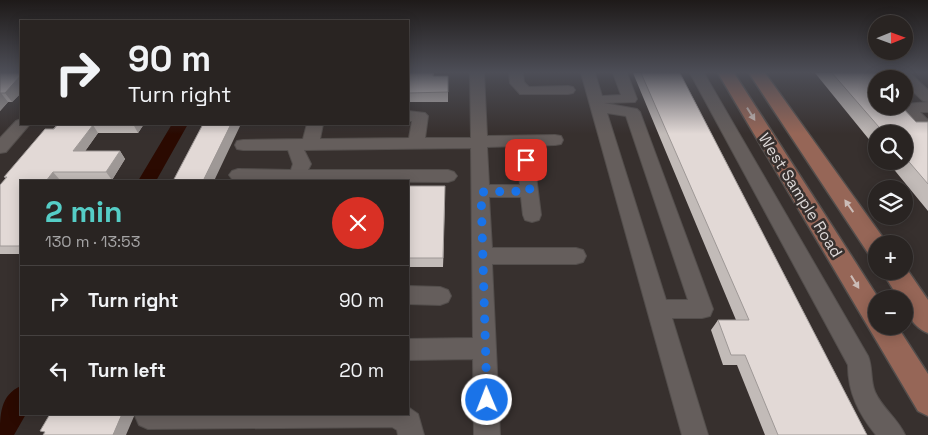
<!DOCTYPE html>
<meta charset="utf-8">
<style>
body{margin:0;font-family:"Space Grotesk",sans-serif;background:#312c2a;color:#f1f3f6;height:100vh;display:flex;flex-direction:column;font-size:19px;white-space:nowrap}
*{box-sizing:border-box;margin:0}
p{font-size:16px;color:#a5a4a5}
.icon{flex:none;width:28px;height:28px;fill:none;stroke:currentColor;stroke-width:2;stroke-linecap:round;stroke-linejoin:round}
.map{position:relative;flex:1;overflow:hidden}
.drawer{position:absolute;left:20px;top:180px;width:389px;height:235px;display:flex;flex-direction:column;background:#292422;border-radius:0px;box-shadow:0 2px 12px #0003,0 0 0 1px #454140}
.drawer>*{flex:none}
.banner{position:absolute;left:20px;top:20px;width:389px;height:105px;border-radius:0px;box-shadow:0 2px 12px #0003,0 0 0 1px #454140;background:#292422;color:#f1f3f6;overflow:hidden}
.needle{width:32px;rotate:89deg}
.fabs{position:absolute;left:868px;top:15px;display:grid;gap:10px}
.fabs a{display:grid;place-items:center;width:45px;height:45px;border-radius:50%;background:#292422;box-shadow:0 2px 12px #0003,0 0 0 1px #454140;font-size:25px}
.pin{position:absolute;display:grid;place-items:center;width:42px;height:42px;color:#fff;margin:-21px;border-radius:10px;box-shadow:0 2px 8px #0006}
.me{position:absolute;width:55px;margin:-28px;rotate:359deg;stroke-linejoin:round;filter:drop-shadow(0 0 4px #0008)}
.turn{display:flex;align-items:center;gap:18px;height:105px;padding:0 25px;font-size:22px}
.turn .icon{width:65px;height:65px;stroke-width:2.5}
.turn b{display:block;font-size:35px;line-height:42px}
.round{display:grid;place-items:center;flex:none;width:52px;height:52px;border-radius:26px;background:#312c2a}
.overview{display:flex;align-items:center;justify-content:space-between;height:85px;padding:0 25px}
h1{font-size:30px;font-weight:800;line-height:38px;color:#55cdc6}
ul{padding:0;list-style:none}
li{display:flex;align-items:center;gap:15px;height:70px;padding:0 25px;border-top:1px solid #454140}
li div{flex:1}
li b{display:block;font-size:19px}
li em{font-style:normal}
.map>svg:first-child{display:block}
</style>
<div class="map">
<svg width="928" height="435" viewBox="0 0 928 435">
<rect width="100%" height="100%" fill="#37302e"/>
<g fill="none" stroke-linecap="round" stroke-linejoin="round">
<path fill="#2b0a01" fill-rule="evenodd" d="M172 124H188L156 181H138Z
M21 386V414H26L14 435H0C0 415 0 395 21 386Z"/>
<g stroke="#534e4c" stroke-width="2">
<path id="minor" d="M470 73H484L487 136 555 135 561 136 563 140 561 144 555 145 487 147 489 185H520L518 160 520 156 526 154 532 156 534 160 541 215 539 220 532 222 525 220 523 215 521 197H489L492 248H576L583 250 586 256 583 262 576 264H492L500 435H474L473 359 408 360V339L473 338 471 148 304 150 311 164 308 170H448L454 172 457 176 454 180 448 182 238 181 232 179 229 175 232 171 238 169 291 170 293 164 288 150H243L237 149 235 145 237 141 243 140 303 139 307 124H323L320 139 409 138 412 121H408V111L425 113 428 116 425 138H471Z
M509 73H523L524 82 529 87 568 86 573 87 575 90 573 93 568 94H520L510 83Z
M581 73H595L602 96 621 95 613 73H627L637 99 635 102 604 103 637 109 640 112 713 309 710 316 702 318H672L708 435H682ZM607 113 626 116 688 300H666Z
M690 73H704L868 356C873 368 870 380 875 392 882 408 898 419 905 435H876C859 414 848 393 848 365Z
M895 73H910L928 90V112H920L928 120V134L922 133 902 110 905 104 928 102 923 101 904 83V79H900Z
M21 119V124H30L6 152 0 153V138L16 121Z
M408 286 440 287 448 290 451 296 448 302 440 305 408 304Z
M408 407 418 414 424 435H398L397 430 392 427 148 429 139 425 135 416 136 414H408Z"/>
</g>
<g stroke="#534e4c" stroke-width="3">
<path id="major" d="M718 73H734L879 299H876V326H897L928 374V416L918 411Z
M749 73H765L884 239 887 244H876V255L868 253Z
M904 265 928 300V333C915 328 904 313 904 299H899L882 271H904Z"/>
</g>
<use href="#minor" fill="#655e5c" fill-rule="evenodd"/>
<use href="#major" fill="#966657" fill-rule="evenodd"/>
</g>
<path fill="#c2bbb8" d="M0 73H21V93L12 102H8L0 111Z
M408 73H434V76H448V102H408Z
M633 73H680L867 435H765L737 365H723L711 330 718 320H736Z
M815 73H886L876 106 916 122H928V211L887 161H904V134H876V148Z
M58 124H144L138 133H98L85 151H120L125 159 112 180 21 181V254H0V185L6 178 4 177Z
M408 186H445L443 267H408Z"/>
<path fill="#9e9896" d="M21 75V93L12 102 5 93Z
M0 93H1L8 102 0 111Z
M133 124H144L138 133Z
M231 124H241L214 181H203Z
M93 125 98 133 79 160 73 151Z
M120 151 125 159 112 180 106 172Z
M53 172 60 180 59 181H46Z
M445 186V196L443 267V258Z
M122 414H135L126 435H113Z"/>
<path fill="#e2d9d6" stroke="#9e9896" d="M0 73H21V75L5 93H0Z
M408 73H433V76H448V92L408 93Z
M641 73H680L867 435H778L745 355H731L718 320H749Z
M832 73H886L892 79H876V106H901L916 122H928V184L904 156V134H885Z
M58 124H134H133L93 125 73 151H120L106 172H53L46 181H21V243L19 246H0V185L7 177H4L45 129H54Z
M203 124H231L203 181H173Z
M408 186H445L443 258H408Z
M50 414H122L113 435H43L45 432 40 431Z"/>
<defs><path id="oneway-solid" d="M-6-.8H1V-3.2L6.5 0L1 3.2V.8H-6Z" transform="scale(1.25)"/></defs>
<g fill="#cbbcb7">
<use href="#oneway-solid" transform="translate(751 114) rotate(58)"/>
<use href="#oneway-solid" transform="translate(849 206) rotate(-125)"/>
<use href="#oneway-solid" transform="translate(855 282) rotate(58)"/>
</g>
<linearGradient id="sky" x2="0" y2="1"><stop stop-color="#1e1a19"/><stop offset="0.54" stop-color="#4d4e57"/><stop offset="1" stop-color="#4d4e57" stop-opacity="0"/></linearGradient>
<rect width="928" height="134" fill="url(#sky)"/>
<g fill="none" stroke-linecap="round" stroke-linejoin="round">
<path stroke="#1a73e8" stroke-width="9" stroke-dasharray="0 16.2" d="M487 400 481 192 530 191 526 160"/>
</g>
<g text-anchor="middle" stroke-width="5" stroke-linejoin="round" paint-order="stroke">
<g font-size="16" fill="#ddd8d7" stroke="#37302e">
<text transform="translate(801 195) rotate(58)" y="6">West Sample Road</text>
</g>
</g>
</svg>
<div class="fabs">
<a><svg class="needle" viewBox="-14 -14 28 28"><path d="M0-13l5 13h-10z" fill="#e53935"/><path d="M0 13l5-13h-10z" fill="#a5a4a5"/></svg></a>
<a><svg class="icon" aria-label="sound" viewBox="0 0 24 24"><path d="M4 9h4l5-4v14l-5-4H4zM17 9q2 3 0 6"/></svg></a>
<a><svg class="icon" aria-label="search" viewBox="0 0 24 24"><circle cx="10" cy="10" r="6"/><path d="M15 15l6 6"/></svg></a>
<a><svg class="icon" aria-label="layers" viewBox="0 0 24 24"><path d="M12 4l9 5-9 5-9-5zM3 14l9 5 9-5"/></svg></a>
<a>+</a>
<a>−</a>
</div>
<div class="pin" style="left:526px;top:160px;background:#d93025"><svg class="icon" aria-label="arrive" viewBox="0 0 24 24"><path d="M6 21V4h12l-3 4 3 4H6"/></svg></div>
<svg class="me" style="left:487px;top:400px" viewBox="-20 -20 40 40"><circle r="17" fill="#1a73e8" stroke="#fff" stroke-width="3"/><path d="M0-11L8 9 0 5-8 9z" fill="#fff"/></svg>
<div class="banner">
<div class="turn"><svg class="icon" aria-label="right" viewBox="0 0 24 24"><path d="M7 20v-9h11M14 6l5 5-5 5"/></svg><div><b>90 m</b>Turn right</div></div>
</div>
<section class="drawer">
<div class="overview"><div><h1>2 min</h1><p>130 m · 13:53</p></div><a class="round" style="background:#d93025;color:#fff"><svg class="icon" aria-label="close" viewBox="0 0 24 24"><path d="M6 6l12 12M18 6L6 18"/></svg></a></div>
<ul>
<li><svg class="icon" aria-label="right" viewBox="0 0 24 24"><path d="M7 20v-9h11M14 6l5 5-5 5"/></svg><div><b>Turn right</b></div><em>90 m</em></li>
<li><svg class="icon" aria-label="left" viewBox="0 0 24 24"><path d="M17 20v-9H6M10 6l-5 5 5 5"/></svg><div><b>Turn left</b></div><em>20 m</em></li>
</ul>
</section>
</div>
